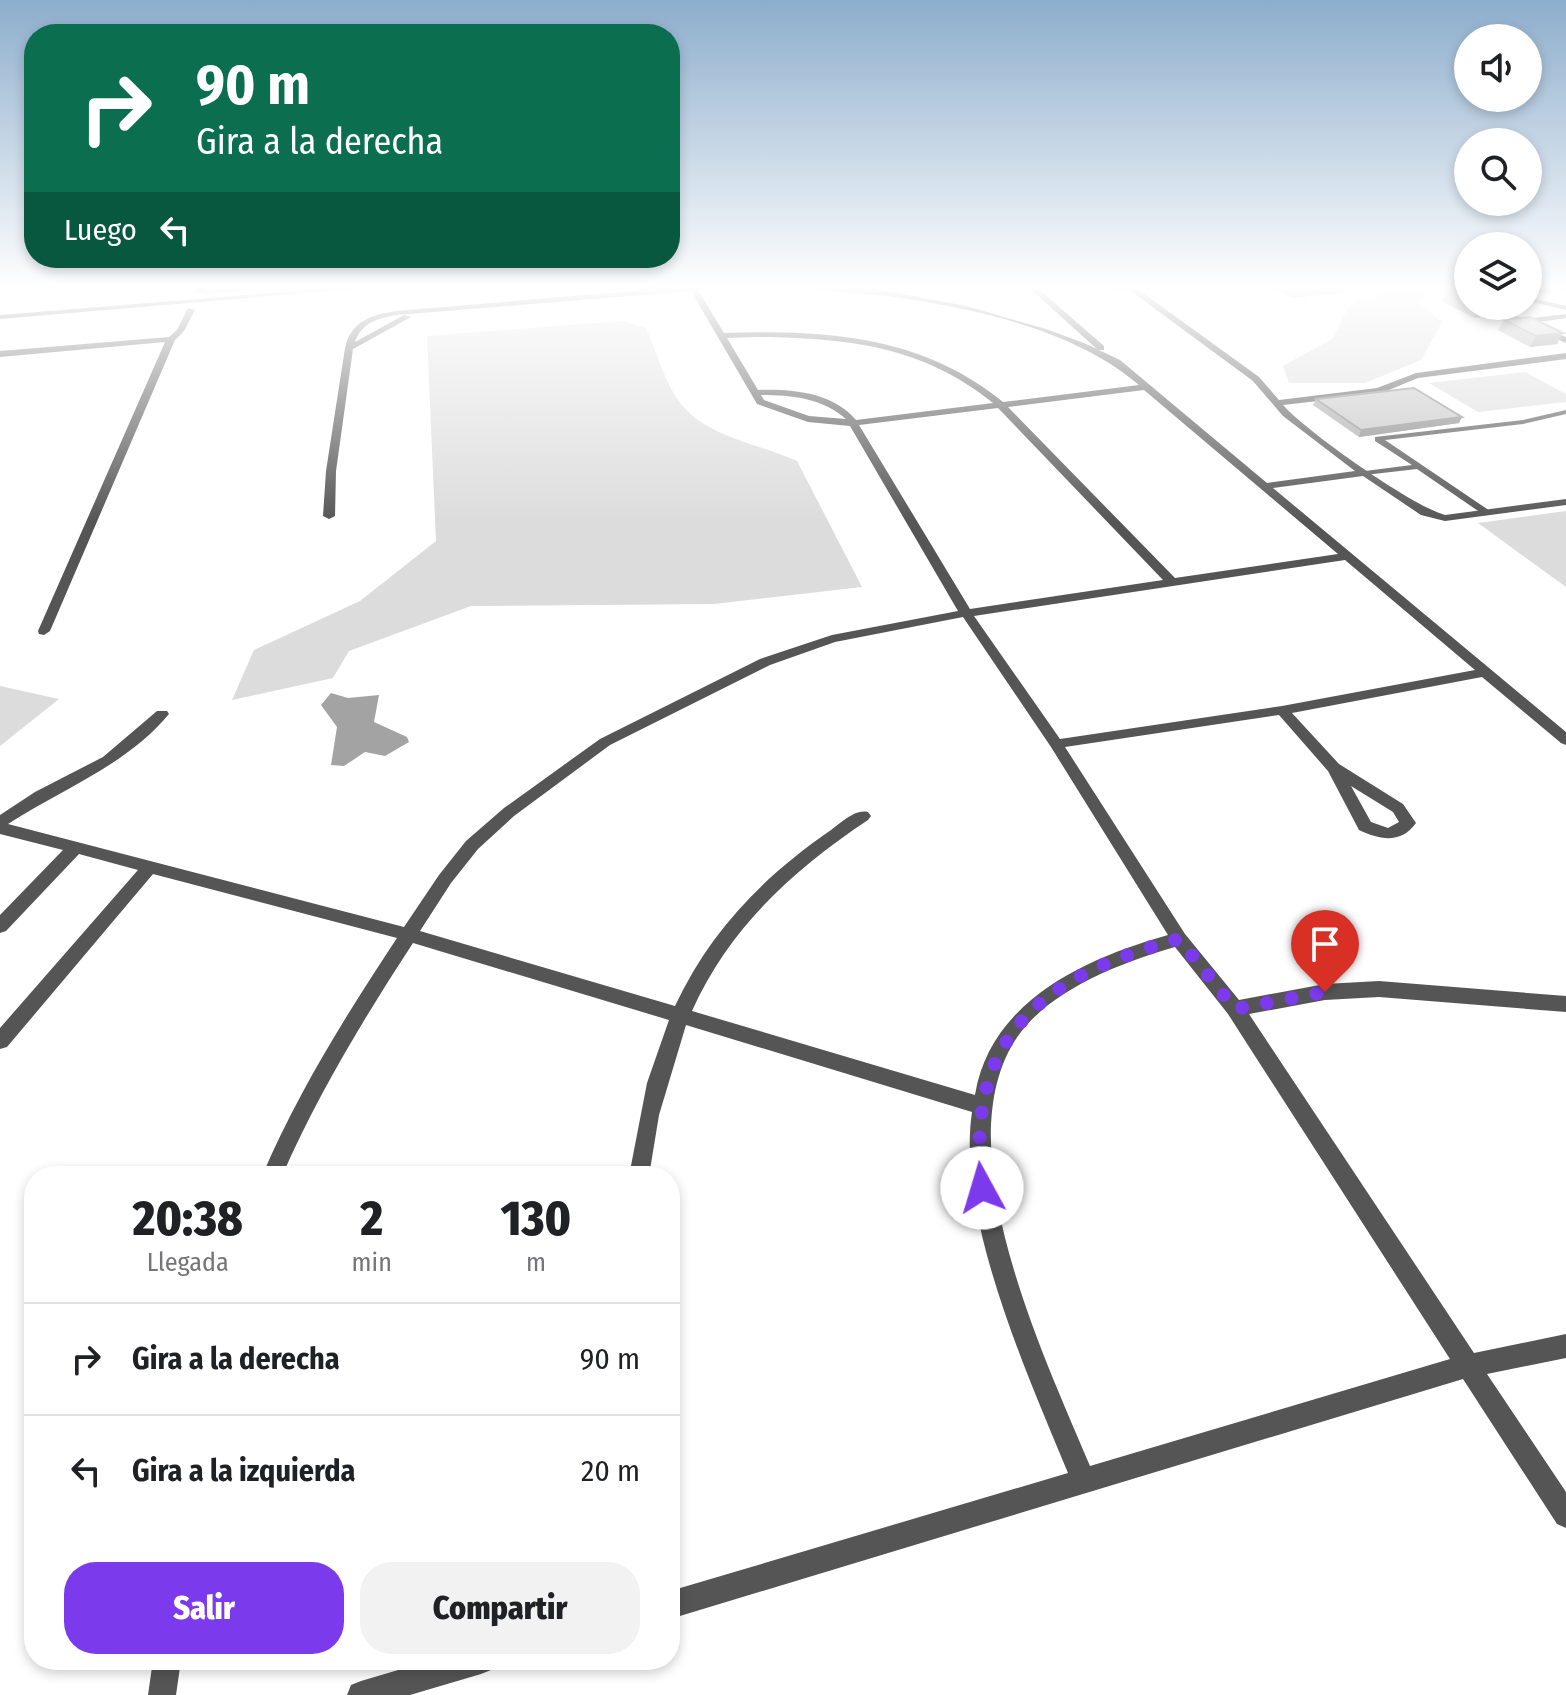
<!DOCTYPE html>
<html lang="es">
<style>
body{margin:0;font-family:"Fira Sans Condensed",sans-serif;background:#f2f2f2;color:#202124;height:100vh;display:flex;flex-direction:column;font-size:30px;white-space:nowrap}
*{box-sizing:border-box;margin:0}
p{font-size:26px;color:#757577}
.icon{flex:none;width:44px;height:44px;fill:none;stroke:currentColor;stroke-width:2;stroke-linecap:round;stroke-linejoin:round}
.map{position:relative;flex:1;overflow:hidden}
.details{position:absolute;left:24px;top:1166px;width:656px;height:504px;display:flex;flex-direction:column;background:#fff;border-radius:32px;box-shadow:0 4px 12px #0003}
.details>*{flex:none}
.banner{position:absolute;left:24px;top:24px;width:656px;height:244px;border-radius:32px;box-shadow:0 4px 12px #0003;background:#0b6e4f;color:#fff;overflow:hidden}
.buttons{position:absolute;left:1454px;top:24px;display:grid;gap:16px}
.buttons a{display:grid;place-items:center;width:88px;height:88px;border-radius:50%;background:#fff;box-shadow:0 4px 12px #0003;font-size:40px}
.pin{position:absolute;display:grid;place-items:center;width:68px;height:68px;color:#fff;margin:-82px -34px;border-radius:50% 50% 50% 0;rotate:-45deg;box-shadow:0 0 8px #0007}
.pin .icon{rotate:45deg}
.me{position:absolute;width:88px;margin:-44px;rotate:354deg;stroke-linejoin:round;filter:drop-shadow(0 0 6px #0008)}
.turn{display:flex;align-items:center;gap:28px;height:168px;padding:0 40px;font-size:36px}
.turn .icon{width:104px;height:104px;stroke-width:2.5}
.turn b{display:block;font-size:56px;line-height:68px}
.then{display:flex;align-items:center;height:76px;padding:0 40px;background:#0003;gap:16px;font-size:30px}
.eta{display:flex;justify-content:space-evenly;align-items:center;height:136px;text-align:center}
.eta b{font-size:48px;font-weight:800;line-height:56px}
.cta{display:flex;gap:16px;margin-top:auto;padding:16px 40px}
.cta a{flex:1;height:92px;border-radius:32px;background:#7c3aed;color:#fff;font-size:32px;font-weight:800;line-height:92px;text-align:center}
.cta a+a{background:#f2f2f2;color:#202124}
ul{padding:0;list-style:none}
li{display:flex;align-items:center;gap:24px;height:112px;padding:0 40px;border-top:2px solid #e0e0e0}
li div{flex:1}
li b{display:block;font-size:30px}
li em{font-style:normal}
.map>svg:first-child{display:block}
</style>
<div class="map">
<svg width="1566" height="1695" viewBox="0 0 1566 1695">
<rect width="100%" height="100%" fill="#fff"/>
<path fill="#dcdcdc" d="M1380 285H1455L1438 287 1418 302 1442 322 1421 360 1365 383H1289L1283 366 1332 339 1349 306 1390 289Z
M621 321 646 328C656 350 663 377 676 397 701 437 758 443 797 461L862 587 714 604 471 606 349 651 333 678 232 700 254 650 360 601 436 541 427 336Z
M1525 372 1566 394V402L1478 412 1429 383Z
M1566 511V587L1478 523Z
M0 686 59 699 0 746Z"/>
<path fill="#a3a3a3" d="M331 693 348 698 379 695 374 722 407 737 409 742 385 756 365 752 344 766 331 765 337 727 321 705Z"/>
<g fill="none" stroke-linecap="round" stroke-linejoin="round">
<path fill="#555" fill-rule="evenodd" d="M1566 410V414L1523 424 1385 440 1490 511V515H1484L1417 469 1365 475 1361 473 1365 471 1412 465 1375 441V437L1523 420Z"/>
<path fill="#555" fill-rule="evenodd" d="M195 285H203L202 289 208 290 296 285 208 294 195 292Z
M705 285H733L698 290 724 333C825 330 921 335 1003 402L1139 385C1072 328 972 308 887 296 865 293 820 293 802 285H829L887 291 966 306 1046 329 1084 343 1120 360 1267 483 1355 471 1283 416 1253 381 1128 289 1114 291 1100 285H1132L1259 377 1279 400 1377 388 1416 373 1566 353V359L1418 378 1379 394 1283 405C1307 432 1412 506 1445 515L1566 499V505L1445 521 1421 515 1363 476 1273 488 1566 732V745L1561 743 1482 677 1292 713 1339 764 1403 804 1416 823C1401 844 1380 840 1359 830L1328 771 1279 715 1065 747 1185 934 1239 1000 1325 984 1379 981 1566 996V1012L1379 997 1325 1000 1249 1014 1474 1353 1566 1334V1358L1487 1374 1566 1492V1528L1557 1524 1463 1379 670 1619V1591L1068 1473C1028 1376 956 1217 972 1112L686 1025 659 1115 649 1176H629L647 1083 669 1020 413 943C364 1018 318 1094 282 1176H262C298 1092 346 1015 397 938L153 874 7 1047 0 1049V1028L138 870 79 854 6 931 0 933V915L63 850 0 834V815L35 792 103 757 157 711H167L169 714C127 765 62 789 8 824L404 927 439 875 466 841 504 808 600 739 760 659 832 635 958 611 850 426 808 422 757 404 691 291 396 315C377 319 362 322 355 342L404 315 411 317 353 349 336 471 335 516 329 519 323 516 326 471 345 348C351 321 371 315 396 311ZM755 337C845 338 921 345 993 403L856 420C832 392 792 389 758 390L727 338ZM1144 390 1338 554 1175 578 1008 407ZM761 395C792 395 822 398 846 419L809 416 764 400ZM998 408 1163 580 970 609 859 425ZM1345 560 1475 670 1282 706 1060 739 974 616ZM963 617 1051 747 1168 935C1086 958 990 1001 975 1095L692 1011C729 928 793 870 868 820L871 816 868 812C855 809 842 822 831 830 764 876 710 931 675 1006L420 931 451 883 478 849 514 816 610 745 770 665 835 642ZM1351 786 1393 812 1399 822 1388 828 1371 822ZM1175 947 1228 1014 1450 1359 1090 1466C1045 1358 942 1145 1018 1036 1051 989 1123 962 1175 947Z
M1026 285H1034L1104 346V350H1098Z
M1528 297 1566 306V310L1528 301Z
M1482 306H1493L1523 319 1566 314V318L1532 323 1566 337V343Z
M188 308 195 310 184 331 175 340 50 631 44 635 39 634 38 631 165 342 0 357V351L169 337 177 330Z
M153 1660H181L176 1695H148Z
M432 1660H495L491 1670 481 1674 410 1695H347L351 1685 361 1681Z"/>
<path fill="#555" fill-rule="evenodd" d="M369 285H398L0 319V315Z"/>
</g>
<path fill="#a9a9a9" d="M1267 285H1351L1348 292 1291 298Z
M1444 285H1468V306H1498L1493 316 1474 318 1442 301 1447 290 1443 288Z
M1528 285H1566V293L1553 287 1551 292Z
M1504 320 1557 344 1530 347 1498 330Z
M1316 399 1459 423 1359 437 1313 405Z"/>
<path fill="#898989" d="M1295 285H1351L1348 292 1291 298Z
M1462 285H1468V294L1457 295Z
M1528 285H1555L1551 292 1528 294Z
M1498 306 1493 316 1474 318 1479 307Z
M1563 333 1557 344 1530 347 1536 336Z
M1462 417 1459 423 1359 437 1361 430Z"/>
<path fill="#c4c4c4" stroke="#898989" stroke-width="2" d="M1466 288 1468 290V301L1447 290Z
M1530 317 1563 333 1536 336 1504 320Z
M1414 388 1462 417 1361 430 1316 399Z"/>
<linearGradient id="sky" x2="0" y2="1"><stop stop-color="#8cadcc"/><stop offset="0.55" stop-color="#fff"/><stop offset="1" stop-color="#fff" stop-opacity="0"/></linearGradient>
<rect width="1566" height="522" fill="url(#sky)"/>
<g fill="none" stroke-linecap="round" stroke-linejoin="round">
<path stroke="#7c3aed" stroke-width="14" stroke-dasharray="0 25.2" d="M982 1188C964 1036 1042 976 1179 939L1235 1009 1325 992"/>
</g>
</svg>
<div class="buttons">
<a><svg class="icon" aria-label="sound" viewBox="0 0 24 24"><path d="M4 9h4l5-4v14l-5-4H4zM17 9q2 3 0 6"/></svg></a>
<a><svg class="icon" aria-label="search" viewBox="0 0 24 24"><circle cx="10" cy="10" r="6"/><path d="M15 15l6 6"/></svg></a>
<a><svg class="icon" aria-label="layers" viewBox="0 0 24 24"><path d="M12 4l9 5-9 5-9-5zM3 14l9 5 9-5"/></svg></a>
</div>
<div class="pin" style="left:1325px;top:992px;background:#d93025"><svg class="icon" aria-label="arrive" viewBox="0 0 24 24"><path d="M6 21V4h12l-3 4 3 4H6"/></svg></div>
<svg class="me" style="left:982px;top:1188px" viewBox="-20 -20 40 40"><circle r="19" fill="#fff"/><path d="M0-13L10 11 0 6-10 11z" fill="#7c3aed"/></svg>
<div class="banner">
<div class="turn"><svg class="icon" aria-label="right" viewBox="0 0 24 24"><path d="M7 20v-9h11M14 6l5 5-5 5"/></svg><div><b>90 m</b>Gira a la derecha</div></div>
<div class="then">Luego<svg class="icon" aria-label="left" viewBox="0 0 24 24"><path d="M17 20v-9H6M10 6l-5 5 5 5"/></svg></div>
</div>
<section class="details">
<div class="eta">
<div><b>20:38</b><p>Llegada</p></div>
<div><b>2</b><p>min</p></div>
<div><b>130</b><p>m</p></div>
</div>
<ul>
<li><svg class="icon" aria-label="right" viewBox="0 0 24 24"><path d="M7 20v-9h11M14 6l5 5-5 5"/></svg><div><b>Gira a la derecha</b></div><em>90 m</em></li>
<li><svg class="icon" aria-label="left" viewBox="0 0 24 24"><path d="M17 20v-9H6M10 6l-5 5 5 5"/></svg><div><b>Gira a la izquierda</b></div><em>20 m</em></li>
</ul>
<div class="cta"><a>Salir</a><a>Compartir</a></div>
</section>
</div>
